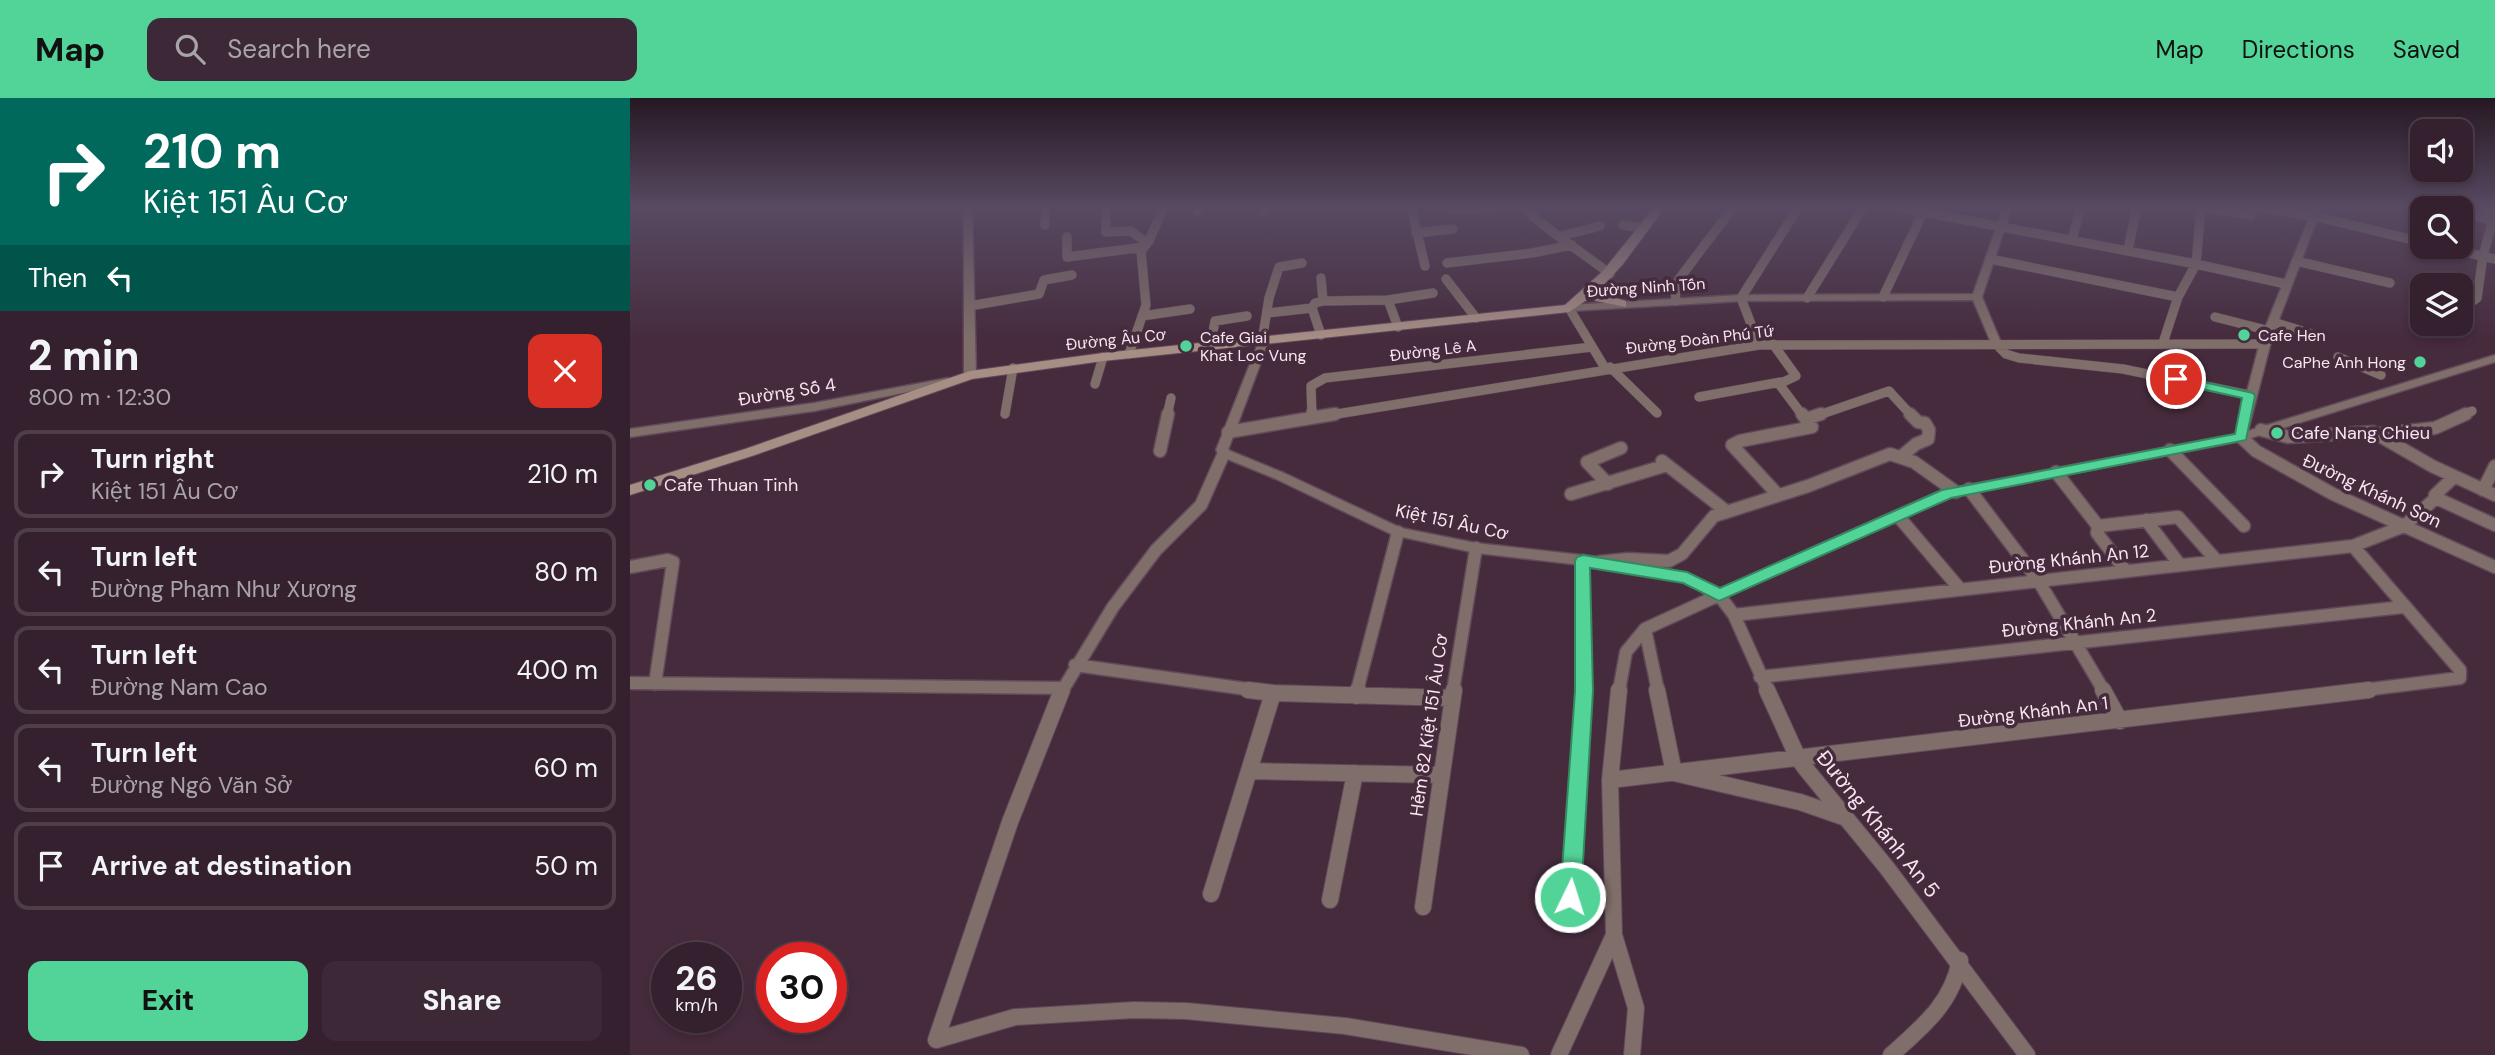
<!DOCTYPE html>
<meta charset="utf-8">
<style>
body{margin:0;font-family:"DM Sans",sans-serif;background:#3c2836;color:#f1f3f6;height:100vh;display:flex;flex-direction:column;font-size:26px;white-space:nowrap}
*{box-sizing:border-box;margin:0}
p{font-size:23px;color:#a9a3aa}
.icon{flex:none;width:38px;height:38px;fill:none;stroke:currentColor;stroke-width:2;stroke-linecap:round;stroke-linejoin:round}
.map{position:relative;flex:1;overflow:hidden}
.side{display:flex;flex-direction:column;background:#34202e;width:630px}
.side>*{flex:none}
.guide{background:#00695c;color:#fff;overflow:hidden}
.controls{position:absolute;left:1780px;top:21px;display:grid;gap:14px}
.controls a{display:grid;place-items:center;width:63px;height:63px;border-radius:14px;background:#34202e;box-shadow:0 4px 10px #0003,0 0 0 2px #4e3e4a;font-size:35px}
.speed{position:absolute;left:21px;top:844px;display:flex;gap:14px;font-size:35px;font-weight:700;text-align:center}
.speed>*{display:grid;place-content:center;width:91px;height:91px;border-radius:50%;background:#34202e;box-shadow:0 4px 10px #0003,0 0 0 2px #4e3e4a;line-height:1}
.speed small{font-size:18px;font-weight:400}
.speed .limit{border:10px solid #d22;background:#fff;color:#111}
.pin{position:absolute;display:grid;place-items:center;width:60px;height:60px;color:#fff;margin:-30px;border:4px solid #fff;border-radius:50%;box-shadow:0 2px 7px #0007}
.me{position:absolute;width:77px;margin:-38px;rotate:4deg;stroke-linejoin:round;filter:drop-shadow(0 0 5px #0008)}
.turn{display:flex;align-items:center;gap:24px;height:147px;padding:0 28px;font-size:32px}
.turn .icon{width:91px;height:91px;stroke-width:2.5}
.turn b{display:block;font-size:49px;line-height:60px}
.then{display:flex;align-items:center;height:66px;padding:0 28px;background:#0003;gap:14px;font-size:26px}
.round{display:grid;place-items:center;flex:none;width:74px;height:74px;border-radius:14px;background:#3c2836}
.head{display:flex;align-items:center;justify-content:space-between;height:119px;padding:0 28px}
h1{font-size:42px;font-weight:800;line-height:52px}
.cta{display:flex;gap:14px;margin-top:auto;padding:14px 28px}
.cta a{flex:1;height:80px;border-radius:14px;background:#52d397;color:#111;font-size:28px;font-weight:800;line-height:80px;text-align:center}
.cta a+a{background:#3c2836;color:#f1f3f6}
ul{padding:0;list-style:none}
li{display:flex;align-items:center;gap:21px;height:88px;margin:0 14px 10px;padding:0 14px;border:4px solid #4e3e4a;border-radius:14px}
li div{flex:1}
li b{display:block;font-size:26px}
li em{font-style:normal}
header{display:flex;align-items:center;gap:42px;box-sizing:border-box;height:98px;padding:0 35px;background:#52d397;color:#111}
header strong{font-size:33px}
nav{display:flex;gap:38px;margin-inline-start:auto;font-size:24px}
.search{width:490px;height:63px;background:#3c2836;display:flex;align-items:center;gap:18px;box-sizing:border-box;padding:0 24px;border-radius:14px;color:#a9a3aa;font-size:26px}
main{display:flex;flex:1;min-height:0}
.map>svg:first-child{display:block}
</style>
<header>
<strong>Map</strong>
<div class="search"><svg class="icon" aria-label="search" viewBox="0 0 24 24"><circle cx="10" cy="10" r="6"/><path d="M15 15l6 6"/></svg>Search here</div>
<nav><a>Map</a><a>Directions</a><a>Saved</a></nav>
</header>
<main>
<section class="side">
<div class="guide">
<div class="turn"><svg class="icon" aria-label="right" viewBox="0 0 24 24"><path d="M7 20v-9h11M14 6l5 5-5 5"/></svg><div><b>210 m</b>Kiệt 151 Âu Cơ</div></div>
<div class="then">Then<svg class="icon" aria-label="left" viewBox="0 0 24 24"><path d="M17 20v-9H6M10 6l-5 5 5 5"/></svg></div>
</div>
<div class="head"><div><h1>2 min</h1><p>800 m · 12:30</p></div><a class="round" style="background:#d93025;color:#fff"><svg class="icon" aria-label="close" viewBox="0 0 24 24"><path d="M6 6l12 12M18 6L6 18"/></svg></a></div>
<ul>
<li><svg class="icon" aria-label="right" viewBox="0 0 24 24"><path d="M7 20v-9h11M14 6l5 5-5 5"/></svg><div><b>Turn right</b><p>Kiệt 151 Âu Cơ</p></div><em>210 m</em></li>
<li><svg class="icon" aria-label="left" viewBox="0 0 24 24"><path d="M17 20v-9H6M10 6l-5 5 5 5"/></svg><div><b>Turn left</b><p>Đường Phạm Như Xương</p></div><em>80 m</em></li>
<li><svg class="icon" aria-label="left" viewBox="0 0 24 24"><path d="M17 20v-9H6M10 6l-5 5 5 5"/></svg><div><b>Turn left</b><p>Đường Nam Cao</p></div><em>400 m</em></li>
<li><svg class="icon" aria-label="left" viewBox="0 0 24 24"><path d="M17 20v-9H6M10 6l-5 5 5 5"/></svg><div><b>Turn left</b><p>Đường Ngô Văn Sở</p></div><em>60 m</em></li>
<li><svg class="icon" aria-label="arrive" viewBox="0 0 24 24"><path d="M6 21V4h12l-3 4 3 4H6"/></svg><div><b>Arrive at destination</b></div><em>50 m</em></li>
</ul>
<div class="cta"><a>Exit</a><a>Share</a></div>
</section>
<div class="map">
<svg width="1865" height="957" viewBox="0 0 1865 957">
<rect width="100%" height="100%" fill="#462b3d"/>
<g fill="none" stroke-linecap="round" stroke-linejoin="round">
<g stroke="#62495a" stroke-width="10">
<path id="minor-far2" d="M781 108 795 168
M892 108C918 134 951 153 980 176
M1262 108 1566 166 1656 186
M1622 108 1692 120 1792 144
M1808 108 1816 110
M1854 108 1865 118 1863 122
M1571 109 1621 117
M822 112 876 108
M476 113V134L501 133 517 145
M567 113 570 108
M634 113 636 108
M1830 114 1865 123
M415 127 416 108
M993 127 1014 130
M786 135 823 131
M931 138 970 128
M437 139V159L514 149
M1442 142 1451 108
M1812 149 1865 161
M1498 152 1507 108
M1360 161 1548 199
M1666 163 1760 185
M817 165 902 155 942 147
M691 180 693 203
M816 181 846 220
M1253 199 1296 108
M1177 200 1234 108
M758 202 803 195
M1046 203 1045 191 1049 181 1104 108
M339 208 409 196 414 182 442 177
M939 210 975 270
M1830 212 1847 200 1853 158 1863 122
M637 215 682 210
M512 218 560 211
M1585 219 1640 233
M1643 224 1691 239
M691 237 682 210 685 205 693 203 758 202 768 229
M632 243 639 200 649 169 672 165
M1533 245 1548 199 1566 166 1571 108
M1143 246 1166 278 1149 286 1173 318
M1129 247 1111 200 1169 108
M1367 247 1376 256 1389 260 1493 271 1619 297
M580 249 585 223 617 218
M499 256 516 207 511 153 519 143 534 108
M1708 259 1751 277
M980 269 1027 315
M465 286 473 259
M1069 299 1151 284
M375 316 383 270
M537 318 541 300
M682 318 681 288 695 280 962 249
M695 318 1129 247 1636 246
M1186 318 1259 293 1282 318
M1832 318 1842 313"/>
</g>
<g stroke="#62495a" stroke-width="15">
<path id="minor-far1" d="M682 316V320
M1176 321 1191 316
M1631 332 1658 339 1743 334 1802 368 1865 397
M598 334 705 316
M1749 336 1805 330 1836 316
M1611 339 1626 353 1703 396 1865 469
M1540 352 1614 428
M530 353 538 316
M1272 358 1286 346 1298 341 1299 332 1295 325 1288 324 1280 316
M1032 363 1096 413
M1426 374 1468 428
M1824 379 1805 397 1806 400 1865 427
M978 386 957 364 991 350
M1339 391 1408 482 1474 593
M1853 392 1865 368
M941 396 1037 367
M1148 397 1102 347 1110 343 1182 329 1172 316
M1268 418 1330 491
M1516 422 1550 467
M1723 448 1830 572V580L1725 593
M953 463 954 593
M969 464 998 461 1039 463 1052 456 1084 418 1178 388 1260 356 1284 364 1326 394
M0 469 38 462 43 464 25 586
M1495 472 1467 435 1468 428 1548 419 1587 463
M1104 517 1723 448 1774 428 1806 400
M1015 531 1028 593
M445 567 631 593
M1130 579 1773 509
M0 585 433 590
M432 593 483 509 526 452 571 407 594 355
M727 593 768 434
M823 593 846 450
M989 593 996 554 1015 531 1089 497 1104 517 1138 593"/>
</g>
<g stroke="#62495a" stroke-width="18">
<path id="minor" d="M432 592 380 724 306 942 385 919 504 912 556 913 715 928 891 957
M618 592 643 595 822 600
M989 592 980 682 984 837 1006 910 1002 957
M1027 592 1044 675 1170 704 1216 720
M1137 592 1168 660 1176 671 1257 770 1397 957
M1473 592 1490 623
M726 598 728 592
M620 673 810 677
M980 682 1739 592
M581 796 643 595
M700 802 725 675
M793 809 824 592
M939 825 954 592
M929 957 984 837
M1261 957C1292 929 1322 906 1330 862"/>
</g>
<g stroke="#62495a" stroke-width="3">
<path id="tertiary" d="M334 108H342L346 277 340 280 334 277Z
M1374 108H1382L1352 199 1372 247 1367 250 1362 247 1343 202 1111 203 939 213 934 210 939 207 1111 197 1343 196Z
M1684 108H1692L1642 240 1618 333 1865 257V264L1611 343 1320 399 1089 502 1054 484 969 469 846 455 763 437 646 381 590 358 586 352 629 243 630 241H638L639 243 598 352 654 375 771 430 846 445 969 459 1057 475 1089 491 1312 392 1606 336 1631 240Z
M318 280 324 283 322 285 184 313 0 339V331L184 305Z"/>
</g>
<g stroke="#62495a" stroke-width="2">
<path id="secondary" d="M1025 108H1036L993 166 969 192 974 197 996 203V209L966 203 961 199 939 214 473 263 342 281 125 357 0 397V387L115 351 340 273 473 255 935 207 973 173Z"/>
</g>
<use href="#minor-far2" stroke="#7f6e69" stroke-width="9"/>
<use href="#minor-far1" stroke="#7f6e69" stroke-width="12"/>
<use href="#minor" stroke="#7f6e69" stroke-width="16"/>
<use href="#tertiary" fill="#7f6e69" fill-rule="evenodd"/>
<use href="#secondary" fill="#a78e85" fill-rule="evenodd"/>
</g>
<linearGradient id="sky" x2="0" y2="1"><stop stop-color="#261822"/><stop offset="0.45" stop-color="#574a62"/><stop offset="1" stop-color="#574a62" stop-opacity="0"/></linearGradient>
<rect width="1865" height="242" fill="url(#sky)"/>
<path fill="#52d397" stroke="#358962" stroke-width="2" d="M1546 278 1623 295 1625 298 1616 342 1321 400 1089 503 1053 485 960 470 963 593 951 799 948 806 940 809 933 806 930 799 945 593V463L947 459 953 457 1057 474 1090 490 1312 392 1605 336 1612 300 1541 284V279Z"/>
<g fill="#52d397" stroke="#462b3d" stroke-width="2.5">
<circle cx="1614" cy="237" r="7"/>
<circle cx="556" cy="248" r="7"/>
<circle cx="1790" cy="264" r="7"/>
<circle cx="1647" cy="335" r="7"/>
<circle cx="20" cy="387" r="7"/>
</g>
<g text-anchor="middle" stroke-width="7" stroke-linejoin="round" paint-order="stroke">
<g font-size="16" fill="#f8e5f1" stroke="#462b3d">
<text transform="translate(1016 189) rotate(-4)" y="6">Đường Ninh Tốn</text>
<text transform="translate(486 241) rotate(-6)" y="6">Đường Âu Cơ</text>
<text transform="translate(1070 241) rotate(-7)" y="6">Đường Đoàn Phú Tứ</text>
<text transform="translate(803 252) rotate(-7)" y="6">Đường Lê A</text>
</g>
<g font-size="16" fill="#f8e5f1" stroke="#462b3d" text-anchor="start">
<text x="1628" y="243">Cafe Hen</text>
<text x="570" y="245">Cafe Giai<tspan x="570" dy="18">Khat Loc Vung</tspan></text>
<text x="1776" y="270" text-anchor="end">CaPhe Anh Hong</text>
</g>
<g font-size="18" fill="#f8e5f1" stroke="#462b3d">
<text transform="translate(157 294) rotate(-9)" y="6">Đường Số 4</text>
<text transform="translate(1742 393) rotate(25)" y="6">Đường Khánh Sơn</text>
<text transform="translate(822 424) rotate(12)" y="6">Kiệt 151 Âu Cơ</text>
<text transform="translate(1439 461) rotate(-6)" y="6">Đường Khánh An 12</text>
<text transform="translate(1449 525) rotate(-6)" y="6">Đường Khánh An 2</text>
<text transform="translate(1403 614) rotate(-7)" y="6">Đường Khánh An 1</text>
<text transform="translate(799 627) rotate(-82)" y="6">Hẻm 82 Kiệt 151 Âu Cơ</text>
</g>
<g font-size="18" fill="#f8e5f1" stroke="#462b3d" text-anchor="start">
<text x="1661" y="341">Cafe Nang Chieu</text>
<text x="34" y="393">Cafe Thuan Tinh</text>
</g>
<g font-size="21" fill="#f8e5f1" stroke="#462b3d">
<text transform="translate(1248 726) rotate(51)" y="7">Đường Khánh An 5</text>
</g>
</g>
</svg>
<div class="controls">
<a><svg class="icon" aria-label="sound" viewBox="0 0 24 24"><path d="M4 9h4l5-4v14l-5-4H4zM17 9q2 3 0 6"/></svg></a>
<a><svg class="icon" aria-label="search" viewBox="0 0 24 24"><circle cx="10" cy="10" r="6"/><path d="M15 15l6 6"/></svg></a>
<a><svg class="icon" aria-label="layers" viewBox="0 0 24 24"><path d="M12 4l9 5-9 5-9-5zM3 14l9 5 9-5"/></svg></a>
</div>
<div class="speed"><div>26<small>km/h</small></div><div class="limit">30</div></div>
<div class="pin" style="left:1546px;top:281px;background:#d93025"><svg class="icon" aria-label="arrive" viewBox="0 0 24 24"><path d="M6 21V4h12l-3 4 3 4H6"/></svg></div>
<svg class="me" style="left:940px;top:799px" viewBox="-20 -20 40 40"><circle r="17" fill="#52d397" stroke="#fff" stroke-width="3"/><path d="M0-11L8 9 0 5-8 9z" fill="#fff"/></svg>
</div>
</main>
